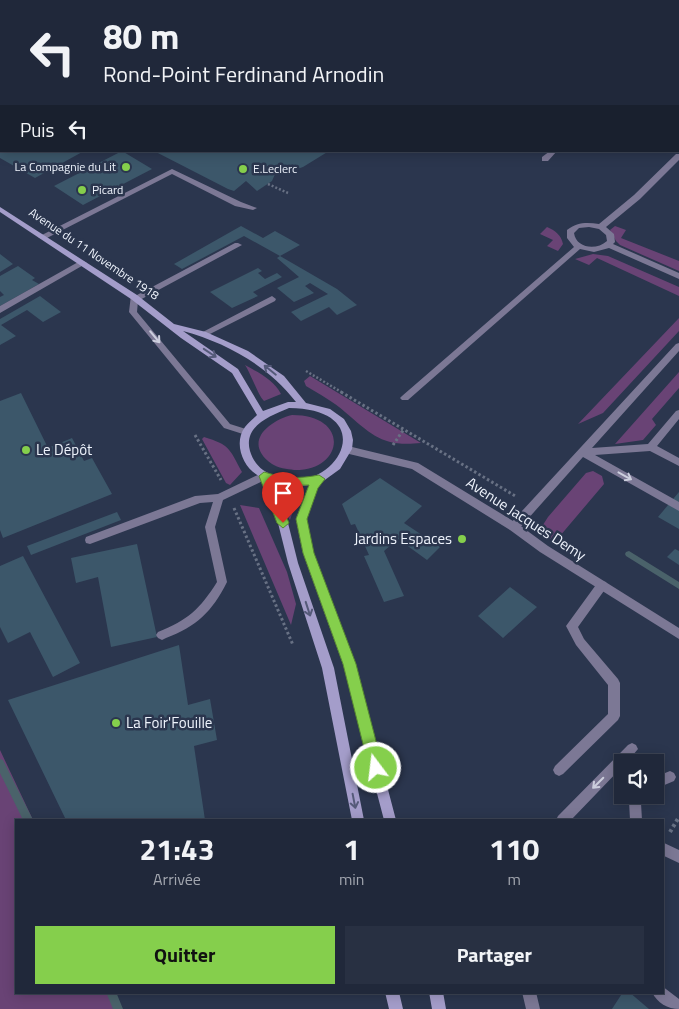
<!DOCTYPE html>
<html lang="fr">
<meta charset="utf-8">
<style>
body{margin:0;font-family:"Titillium Web",sans-serif;background:#283042;color:#f1f3f6;height:100vh;display:flex;flex-direction:column;font-size:19px;white-space:nowrap}
*{box-sizing:border-box;margin:0}
p{font-size:16px;color:#a2a6af}
.icon{flex:none;width:28px;height:28px;fill:none;stroke:currentColor;stroke-width:2;stroke-linecap:round;stroke-linejoin:round}
.map{position:relative;flex:1;overflow:hidden}
.details{position:absolute;left:15px;top:819px;width:649px;height:175px;display:flex;flex-direction:column;background:#20283a;border-radius:0px;box-shadow:0 2px 12px #0003,0 0 0 1px #3d4454}
.details>*{flex:none}
.banner{position:absolute;left:0px;top:0px;width:680px;height:152px;box-shadow:0 2px 12px #0003,0 0 0 1px #3d4454;background:#20283a;color:#f1f3f6;overflow:hidden}
.tools{position:absolute;left:614px;top:754px;display:grid;gap:10px}
.tools a{display:grid;place-items:center;width:50px;height:50px;border-radius:0px;background:#20283a;box-shadow:0 2px 12px #0003,0 0 0 1px #3d4454;font-size:25px}
.pin{position:absolute;display:grid;place-items:center;width:42px;height:42px;color:#fff;margin:-51px -21px;border-radius:50% 50% 50% 0;rotate:-45deg;box-shadow:0 0 5px #0007}
.pin .icon{rotate:45deg}
.me{position:absolute;width:55px;margin:-28px;rotate:345deg;stroke-linejoin:round;filter:drop-shadow(0 0 4px #0008)}
.turn{display:flex;align-items:center;gap:18px;height:105px;padding:0 20px;font-size:22px}
.turn .icon{width:65px;height:65px;stroke-width:2.5}
.turn b{display:block;font-size:35px;line-height:42px}
.then{display:flex;align-items:center;height:48px;padding:0 20px;background:#0003;gap:10px;font-size:19px}
.eta{display:flex;justify-content:space-evenly;align-items:center;height:85px;text-align:center}
.eta b{font-size:30px;font-weight:700;line-height:35px}
.cta{display:flex;gap:10px;margin-top:auto;padding:10px 20px}
.cta a{flex:1;height:58px;border-radius:0px;background:#85cf4c;color:#111;font-size:20px;font-weight:700;line-height:58px;text-align:center}
.cta a+a{background:#283042;color:#f1f3f6}
.map>svg:first-child{display:block}
</style>
<div class="map">
<svg width="679" height="1009" viewBox="0 0 679 1009">
<rect width="100%" height="100%" fill="#2b364e"/>
<path fill="#694375" d="M615 226 626 230 621 238 679 261V271L620 245 616 241 610 230Z
M547 227C556 231 561 235 563 244L558 251 547 246 553 240 540 234Z
M593 254 608 256 679 287V296L597 258 589 265 575 259Z
M679 318V331L603 413 578 424Z
M245 365C259 373 274 380 281 394L264 401C258 395 251 374 245 365Z
M679 372V388L652 419 656 425 643 440 615 444Z
M310 376 421 443C383 447 373 436 345 412 334 402 319 394 306 386L304 381Z
M292 415C351 415 344 471 294 470 287 469 278 468 272 464 242 443 268 421 292 415Z
M204 437C230 445 229 448 242 472L230 485 226 483 202 439Z
M593 471 602 476 604 484 554 543 541 528 548 517 586 473Z
M281 492 299 493 290 520 279 505 277 496Z
M240 505 259 508 287 572 296 604 291 625Z
M0 750 33 820H16V992L114 993 122 1009H0Z"/>
<g fill="none" stroke-linecap="round" stroke-linejoin="round">
<path fill="#4a626a" fill-rule="evenodd" d="M540 0H545L546 1H541Z
M629 551 679 582V589L626 556 625 554 626 552Z
M0 759 3 760 33 820H23L0 773Z
M106 992H116L123 1009H113Z"/>
</g>
<path fill="#3c576a" d="M0 151H84L35 178 0 158Z
M122 151 152 169 83 205 54 186Z
M154 151H329L303 167 291 171 275 174 272 181 257 191 246 181 234 191 228 189Z
M241 226 263 238 275 231 300 245 280 256 337 289 357 305 337 315 329 307 301 321 291 312 328 294 310 283 305 286 314 293 294 302 277 288 299 277 277 258 280 256 244 236 182 269 174 264Z
M0 254 13 264 0 272Z
M18 266 35 278 32 280 39 284 0 306V297L4 295 0 291V276Z
M258 268 262 271 258 273 265 279 277 273 282 277 253 292 258 296 232 308 210 292Z
M40 296 61 312 43 322 27 310 1 325 16 336 0 345V319Z
M21 393 48 448 72 438 84 461 92 458 112 494 3 538 0 530V401Z
M380 478 422 506 404 523 440 547 427 560 398 539 384 551 404 596 384 602 364 556 369 555 355 524 351 525 342 504Z
M679 492V529L658 517Z
M117 512 121 520 31 555 27 546Z
M137 544 157 637 111 647 98 577 76 583 71 558Z
M675 549 679 551V565L667 557Z
M23 556 80 663 53 677 30 632 8 643 0 627V566Z
M510 587 537 607 503 638 478 616Z
M179 645 188 705 210 699 217 740 194 746 205 820H66L8 700Z
M623 992H629L649 1009H612Z"/>
<g fill="none" stroke-linecap="round" stroke-linejoin="round">
<path stroke="#687184" stroke-width="2.5" stroke-dasharray="2 2" stroke-linecap="butt" d="M268 184 288 193
M306 371 343 393"/>
<path stroke="#687184" stroke-width="3" stroke-dasharray="2.5 2.5" stroke-linecap="butt" d="M341 392 517 497
M195 435 221 480
M393 445 404 429
M234 508 293 645"/>
<path stroke="#687184" stroke-width="4" stroke-dasharray="3 3" stroke-linecap="butt" d="M670 832 679 817"/>
<path fill="#7c7895" fill-rule="evenodd" d="M515 0H521L522 1H516Z
M571 0H578L579 1H572Z
M550 151H557L548 161H542V157Z
M676 154H679V160L640 199 606 227 614 234 615 242 613 244 679 273V279L609 248 594 252 580 249 408 400H402L400 398 402 396 574 247 567 238V230C577 222 587 222 599 224L634 195ZM589 227 599 229 606 235 607 241C596 251 576 248 574 233L579 228Z
M172 169 241 202 257 208 253 210 235 206 172 174 45 239H42L38 237Z
M235 243H238L242 245 138 301 137 312 230 424 249 430 251 432 246 435 224 428 129 312 131 295H137Z
M80 261H83L87 263 0 313V306Z
M272 296 276 299 275 301 206 336H200L199 334Z
M679 343V351L592 448 648 444 676 411 679 410V419L657 446 679 458V466L650 451 595 455 679 502V511L583 457 518 530H510L509 527 510 524 676 344Z
M264 472 267 473 269 476 267 479 223 500 215 527 227 582C212 612 197 626 166 638L162 640 158 638 156 635 158 632C188 620 200 609 217 582L205 527 213 502 200 503 90 544 86 543 85 540 86 537 195 496 218 494Z
M602 581 606 582 607 585 606 588 578 627 584 639 618 679 620 683V716L618 720 563 774 559 776 555 774 553 770 555 766 608 714V685L576 645 566 626 598 582Z
M632 743 636 745 638 749 627 762H622V767L571 820H556L558 816 628 745Z
M670 771 674 773 676 777 674 781 655 789V777Z
M632 795H647L641 803 642 820H630L629 801Z
M662 842 679 850V863L662 855Z
M662 986 679 999V1009C668 1009 657 1003 652 992H662Z
M522 992H536L540 1009H526Z"/>
<path fill="#7c7895" fill-rule="evenodd" d="M0 68H1V72H0Z
M348 446 418 463 518 524 548 546 679 628V639L540 552 510 530 412 469 345 453 343 450Z"/>
<path fill="#a49dca" fill-rule="evenodd" d="M0 207 137 295 174 324 206 332 248 351 284 376 306 403 330 409 344 419 351 431 353 440 352 449 340 469 322 482 317 488 306 519 313 553 355 664 396 820H384L343 664 303 553 296 519 309 485 296 487 272 483 288 523 298 563 334 668 364 820H352L322 668 288 563 278 523 259 476C243 468 233 443 245 427 248 423 253 419 257 415L232 373 181 338 131 299 0 212ZM183 331C227 343 268 366 296 402H288L263 411 238 369ZM289 408C392 409 327 512 263 470 257 466 252 458 250 451 243 426 270 416 289 408Z
M385 992H399L403 1009H389Z
M429 992H443L446 1009H432Z"/>
</g>
<defs><path id="oneway-shaft" d="M-6 0H5M1.5-3L5.5 0L1.5 3" fill="none" stroke-width="1.6" stroke-linecap="round" stroke-linejoin="round" transform="scale(1.25)"/></defs>
<g stroke="#cccedd">
<use href="#oneway-shaft" transform="translate(155 337) rotate(50)"/>
<use href="#oneway-shaft" transform="translate(625 476) rotate(29)"/>
<use href="#oneway-shaft" transform="translate(598 783) rotate(135)"/>
</g>
<g stroke="#555a79">
<use href="#oneway-shaft" transform="translate(210 353) rotate(34)"/>
<use href="#oneway-shaft" transform="translate(270 370) rotate(-141)"/>
<use href="#oneway-shaft" transform="translate(308 609) rotate(72)"/>
<use href="#oneway-shaft" transform="translate(354 801) rotate(79)"/>
</g>
<path fill="#85cf4c" stroke="#568731" d="M264 472C284 478 299 479 319 475L325 479 318 488 307 519 314 553 356 664 383 768 381 773 376 775 371 773 369 768 343 664 303 553 296 519 309 485 281 486 273 483 289 523 283 528 277 523 259 476Z"/>
<g fill="#85cf4c" stroke="#2b364e" stroke-width="2">
<circle cx="126" cy="167" r="5"/>
<circle cx="243" cy="169" r="5"/>
<circle cx="82" cy="190" r="5"/>
<circle cx="26" cy="450" r="5"/>
<circle cx="462" cy="539" r="5"/>
<circle cx="116" cy="723" r="5"/>
</g>
<g text-anchor="middle" stroke-width="5" stroke-linejoin="round" paint-order="stroke">
<g font-size="12" fill="#eef3fc" stroke="#2b364e" text-anchor="start">
<text x="116" y="171" text-anchor="end">La Compagnie du Lit</text>
<text x="253" y="173">E.Leclerc</text>
<text x="92" y="194">Picard</text>
</g>
<g font-size="12" fill="#eef3fc" stroke="#2b364e">
<text transform="translate(94 254) rotate(34)" y="4">Avenue du 11 Novembre 1918</text>
</g>
<g font-size="15" fill="#eef3fc" stroke="#2b364e" text-anchor="start">
<text x="36" y="455">Le Dépôt</text>
<text x="452" y="544" text-anchor="end">Jardins Espaces</text>
<text x="126" y="728">La Foir'Fouille</text>
</g>
<g font-size="15" fill="#eef3fc" stroke="#2b364e">
<text transform="translate(526 519) rotate(33)" y="5">Avenue Jacques Demy</text>
</g>
</g>
</svg>
<div class="tools">
<a><svg class="icon" aria-label="sound" viewBox="0 0 24 24"><path d="M4 9h4l5-4v14l-5-4H4zM17 9q2 3 0 6"/></svg></a>
</div>
<div class="pin" style="left:283px;top:523px;background:#d93025"><svg class="icon" aria-label="arrive" viewBox="0 0 24 24"><path d="M6 21V4h12l-3 4 3 4H6"/></svg></div>
<svg class="me" style="left:376px;top:768px" viewBox="-20 -20 40 40"><circle r="17" fill="#85cf4c" stroke="#fff" stroke-width="3"/><path d="M0-11L8 9 0 5-8 9z" fill="#fff"/></svg>
<div class="banner">
<div class="turn"><svg class="icon" aria-label="left" viewBox="0 0 24 24"><path d="M17 20v-9H6M10 6l-5 5 5 5"/></svg><div><b>80 m</b>Rond-Point Ferdinand Arnodin</div></div>
<div class="then">Puis<svg class="icon" aria-label="left" viewBox="0 0 24 24"><path d="M17 20v-9H6M10 6l-5 5 5 5"/></svg></div>
</div>
<section class="details">
<div class="eta">
<div><b>21:43</b><p>Arrivée</p></div>
<div><b>1</b><p>min</p></div>
<div><b>110</b><p>m</p></div>
</div>
<div class="cta"><a>Quitter</a><a>Partager</a></div>
</section>
</div>
